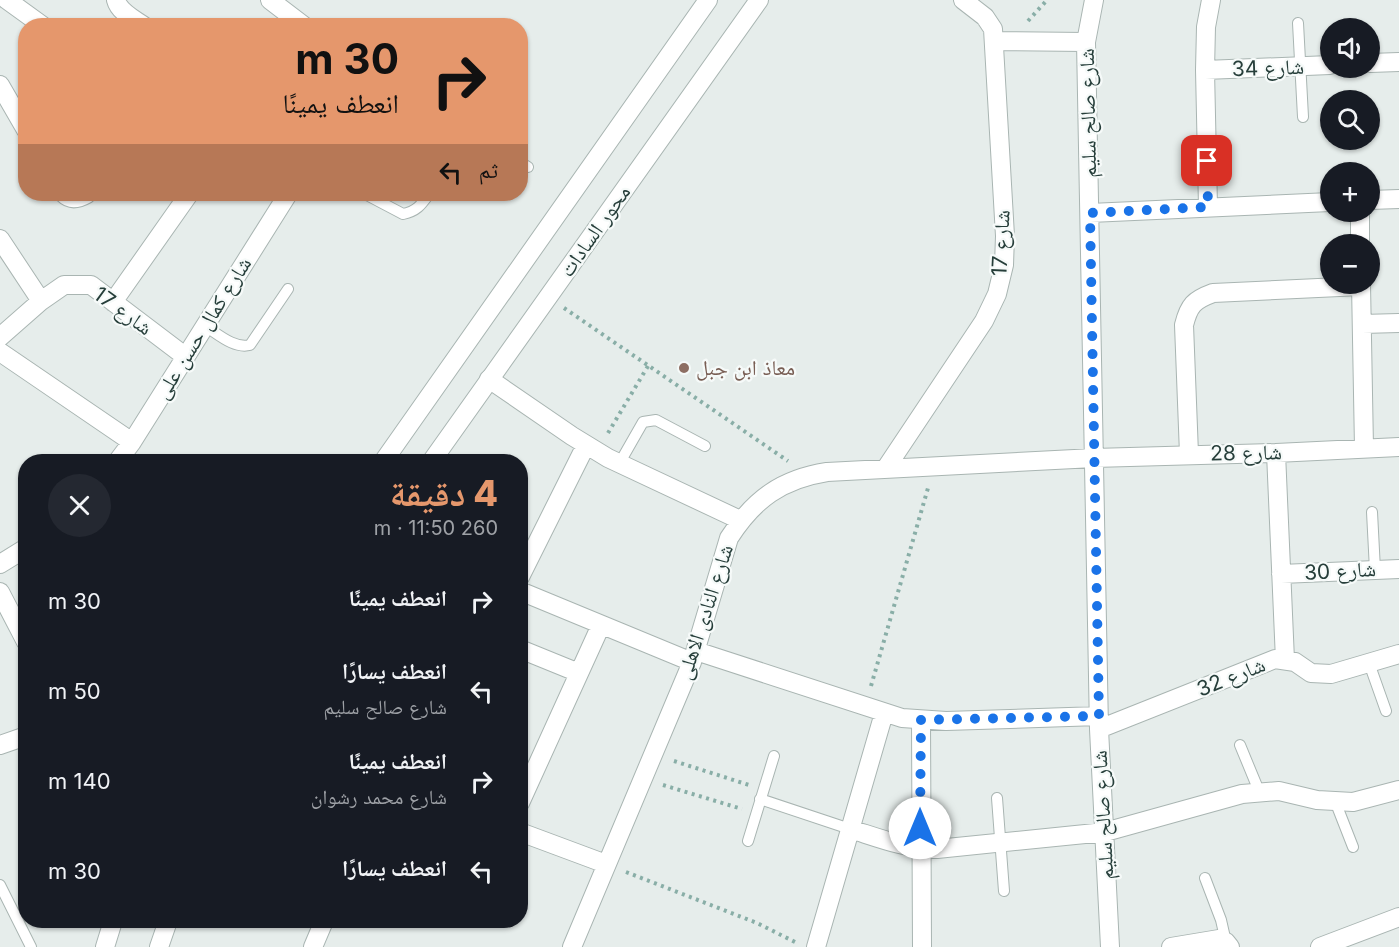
<!DOCTYPE html>
<html lang="ar">
<meta charset="utf-8">
<style>
body{margin:0;font-family:Inter,"Noto Naskh Arabic",sans-serif;background:#242831;color:#f1f3f6;direction:rtl;height:100vh;display:flex;flex-direction:column;font-size:22px;white-space:nowrap}
*{box-sizing:border-box;margin:0}
p{font-size:20px;color:#9ea1a6}
.icon{flex:none;width:33px;height:33px;fill:none;stroke:currentColor;stroke-width:2;stroke-linecap:round;stroke-linejoin:round}
.map{position:relative;flex:1;overflow:hidden;direction:ltr}
.side{position:absolute;left:18px;top:454px;width:510px;height:474px;display:flex;flex-direction:column;background:#171b24;border-radius:24px;box-shadow:0 2px 4px #0004;direction:rtl}
.side>*{flex:none}
.guide{position:absolute;left:18px;top:18px;width:510px;height:183px;border-radius:24px;box-shadow:0 2px 4px #0004;direction:rtl;background:#e5976c;color:#111;overflow:hidden}
.controls{position:absolute;left:1320px;top:18px;display:grid;gap:12px}
.controls a{display:grid;place-items:center;width:60px;height:60px;border-radius:50%;background:#171b24;box-shadow:0 2px 4px #0004;font-size:30px}
.pin{position:absolute;display:grid;place-items:center;width:51px;height:51px;color:#fff;margin:-26px;border-radius:12px;box-shadow:0 3px 9px #0006}
.me{position:absolute;width:66px;margin:-33px;rotate:0deg;stroke-linejoin:round;filter:drop-shadow(0 0 4px #0008)}
.turn{display:flex;align-items:center;gap:21px;height:126px;padding:0 30px;font-size:27px}
.turn .icon{width:78px;height:78px;stroke-width:2.5}
.turn b{display:block;font-size:42px;line-height:51px}
.then{display:flex;align-items:center;height:57px;padding:0 30px;background:#0003;gap:12px;font-size:22px}
.round{display:grid;place-items:center;flex:none;width:63px;height:63px;border-radius:32px;background:#242831}
.headline{display:flex;align-items:center;justify-content:space-between;height:102px;padding:0 30px}
h1{font-size:36px;font-weight:800;line-height:45px;color:#e5976c}
ul{padding:0;list-style:none}
li{display:flex;align-items:center;gap:18px;height:90px;padding:0 30px}
li div{flex:1}
li b{display:block;font-size:22px}
li em{font-style:normal}
.map>svg:first-child{display:block}
</style>
<div class="map">
<svg width="1399" height="947" viewBox="0 0 1399 947">
<rect width="100%" height="100%" fill="#e6edeb"/>
<g fill="none" stroke-linecap="round" stroke-linejoin="round">
<g stroke="#a9b5b2" stroke-width="12">
<path id="service" d="M1298 23 1303 117
M520 162 528 167
M365 194 403 214C417 211 421 205 429 194
M205 326C218 334 234 349 250 345L288 289
M619 464 643 422 656 420 705 446
M1372 512 1375 570
M1369 663 1386 711
M1240 745 1259 791
M997 798 1004 891
M760 799 850 829
M1335 801 1353 847
M748 841 774 756
M1205 878 1221 920 1226 942
M0 885 31 947"/>
</g>
<g stroke="#a9b5b2" stroke-width="20">
<path id="minor" d="M7 0 43 26
M116 0C119 12 134 19 144 26
M270 0 304 26
M1094 0 1086 42 1099 729 1110 947
M994 41 1086 42
M1370 63 1399 62
M1205 70 1330 65
M0 85 26 130
M64 194C71 201 80 198 87 194
M1370 200 1399 199
M1208 207 1205 70 1206 27 1211 0
M1360 212V244
M1090 213 1330 202
M0 239 41 301
M1361 284 1364 448
M113 302 189 194
M1362 324 1399 323
M0 337 41 301 64 285H91L186 357
M0 352 132 442
M489 379 572 436 608 458 740 520
M1276 453 1285 660
M1189 454 1184 325C1189 305 1194 300 1213 293L1361 286
M117 462 132 442 288 194
M886 468 984 321 997 294 1004 265 1005 236 993 29 985 17 963 0
M0 564 26 548
M1281 574 1399 569
M520 577 586 445
M520 591 692 662
M0 592 26 642
M520 649 579 673
M696 651 902 718 946 721 1099 716
M921 720 922 947
M1099 729 1275 659 1295 662 1311 673 1331 674 1399 654
M0 745 26 736
M520 803 601 625
M850 829C879 838 906 849 937 849L1105 832 1242 794 1279 791 1317 800 1353 802 1399 790
M520 832 606 864
M313 947 324 921
M572 947 692 662 729 538C754 499 782 479 827 472L1094 458 1276 453 1399 447
M816 947 884 713
M1171 947 1219 939 1226 942 1230 947
M1320 947 1399 917"/>
</g>
<g stroke="#a9b5b2" stroke-width="20">
<path id="tertiary" d="M383 462 708 0
M431 462 759 0
M105 947 113 921
M159 947 168 921"/>
</g>
<path stroke="#89aea7" stroke-width="4" stroke-dasharray="3 4.5" stroke-linecap="butt" d="M1028 21 1047 0
M564 308 788 461
M608 433 648 366
M871 686 928 488
M674 761 749 785
M663 785 742 809
M626 872 757 923 797 943"/>
<use href="#service" stroke="#fff" stroke-width="10"/>
<use href="#minor" stroke="#fff" stroke-width="18"/>
<use href="#tertiary" stroke="#fff" stroke-width="18"/>
</g>
<g fill="none" stroke-linecap="round" stroke-linejoin="round">
<path stroke="#1a73e8" stroke-width="10" stroke-dasharray="0 18" d="M920 828 921 720 1099 716 1090 213 1208 207 1207 161"/>
</g>
<circle fill="#8d6e63" stroke="#f6faf9" stroke-width="2" cx="684" cy="368" r="6"/>
<g text-anchor="middle" stroke-width="4.5" stroke-linejoin="round" paint-order="stroke">
<g font-size="21" fill="#263e3a" stroke="#f6faf9">
<text transform="translate(1268 68) rotate(-2)" y="7">شارع 34</text>
<text transform="translate(1088 113) rotate(-91)" y="7">شارع صالح سليم</text>
<text transform="translate(595 231) rotate(-55)" y="7">محور السادات</text>
<text transform="translate(1001 243) rotate(-87)" y="7">شارع 17</text>
<text transform="translate(123 311) rotate(36)" y="7">شارع 17</text>
<text transform="translate(203 328) rotate(-58)" y="7">شارع كمال حسن على</text>
<text transform="translate(1246 453) rotate(-1)" y="7">شارع 28</text>
<text transform="translate(1340 571) rotate(-3)" y="7">شارع 30</text>
<text transform="translate(705 612) rotate(-72)" y="7">شارع النادى الاهلى</text>
<text transform="translate(1231 677) rotate(-22)" y="7">شارع 32</text>
<text transform="translate(1103 815) rotate(-93)" y="7">شارع صالح سليم</text>
</g>
<g font-size="21" fill="#785e54" stroke="#f6faf9" text-anchor="start">
<text x="696" y="375">معاذ ابن جبل</text>
</g>
</g>
</svg>
<div class="controls">
<a><svg class="icon" aria-label="sound" viewBox="0 0 24 24"><path d="M4 9h4l5-4v14l-5-4H4zM17 9q2 3 0 6"/></svg></a>
<a><svg class="icon" aria-label="search" viewBox="0 0 24 24"><circle cx="10" cy="10" r="6"/><path d="M15 15l6 6"/></svg></a>
<a>+</a>
<a>−</a>
</div>
<div class="pin" style="left:1207px;top:161px;background:#d93025"><svg class="icon" aria-label="arrive" viewBox="0 0 24 24"><path d="M6 21V4h12l-3 4 3 4H6"/></svg></div>
<svg class="me" style="left:920px;top:828px" viewBox="-20 -20 40 40"><circle r="19" fill="#fff"/><path d="M0-13L10 11 0 6-10 11z" fill="#1a73e8"/></svg>
<div class="guide">
<div class="turn"><svg class="icon" aria-label="right" viewBox="0 0 24 24"><path d="M7 20v-9h11M14 6l5 5-5 5"/></svg><div><b>30 m</b>انعطف يمينًا</div></div>
<div class="then">ثم<svg class="icon" aria-label="left" viewBox="0 0 24 24"><path d="M17 20v-9H6M10 6l-5 5 5 5"/></svg></div>
</div>
<section class="side">
<div class="headline"><div><h1>4 دقيقة</h1><p>260 m · 11:50</p></div><a class="round"><svg class="icon" aria-label="close" viewBox="0 0 24 24"><path d="M6 6l12 12M18 6L6 18"/></svg></a></div>
<ul>
<li><svg class="icon" aria-label="right" viewBox="0 0 24 24"><path d="M7 20v-9h11M14 6l5 5-5 5"/></svg><div><b>انعطف يمينًا</b></div><em>30 m</em></li>
<li><svg class="icon" aria-label="left" viewBox="0 0 24 24"><path d="M17 20v-9H6M10 6l-5 5 5 5"/></svg><div><b>انعطف يسارًا</b><p>شارع صالح سليم</p></div><em>50 m</em></li>
<li><svg class="icon" aria-label="right" viewBox="0 0 24 24"><path d="M7 20v-9h11M14 6l5 5-5 5"/></svg><div><b>انعطف يمينًا</b><p>شارع محمد رشوان</p></div><em>140 m</em></li>
<li><svg class="icon" aria-label="left" viewBox="0 0 24 24"><path d="M17 20v-9H6M10 6l-5 5 5 5"/></svg><div><b>انعطف يسارًا</b></div><em>30 m</em></li>
</ul>
</section>
</div>
